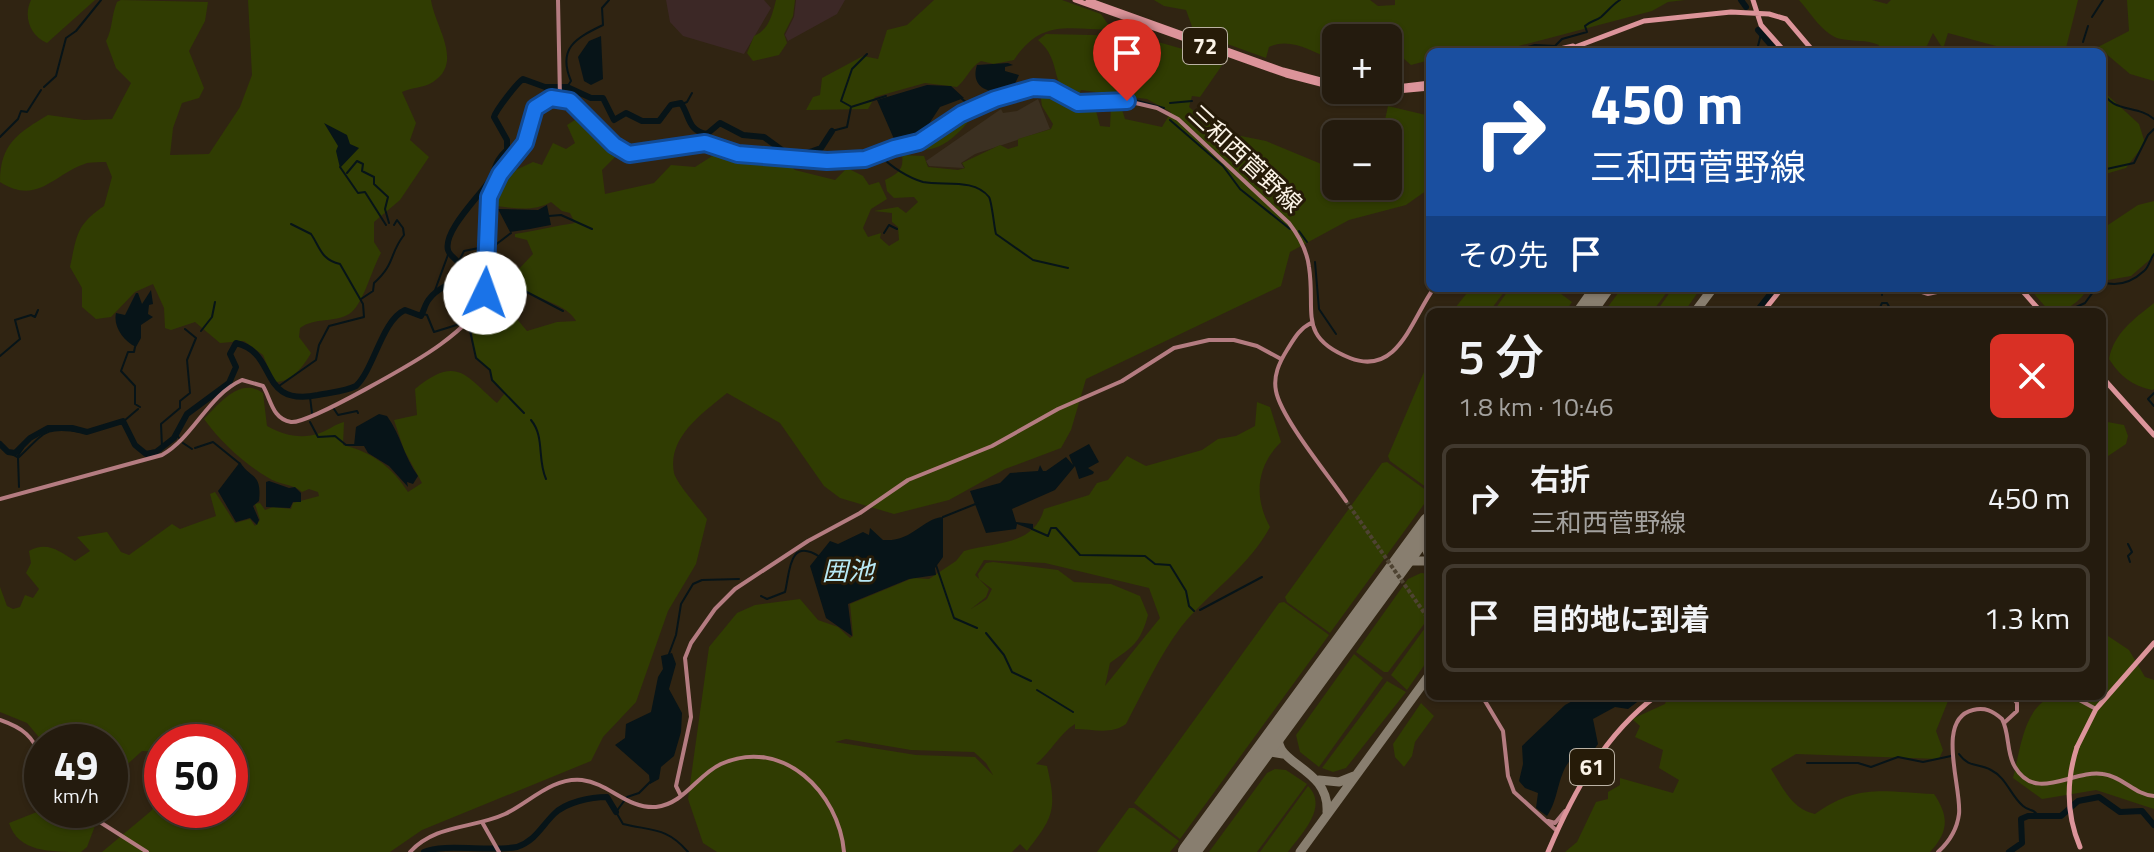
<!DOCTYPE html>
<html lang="ja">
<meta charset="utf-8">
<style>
body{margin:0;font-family:"Titillium Web","Noto Sans JP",sans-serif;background:#30281c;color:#f1f3f6;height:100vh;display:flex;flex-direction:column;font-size:30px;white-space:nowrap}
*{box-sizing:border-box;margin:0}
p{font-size:26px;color:#a3a19e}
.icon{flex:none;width:44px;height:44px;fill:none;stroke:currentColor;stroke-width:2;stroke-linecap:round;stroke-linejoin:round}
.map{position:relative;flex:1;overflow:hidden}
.side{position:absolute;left:1426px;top:308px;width:680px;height:392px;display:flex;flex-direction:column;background:#241b0e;border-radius:12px;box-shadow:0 2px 6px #0004,0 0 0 2px #41392e}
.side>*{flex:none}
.top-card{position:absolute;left:1426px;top:48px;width:680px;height:244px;border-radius:12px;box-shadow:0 2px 6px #0004,0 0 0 2px #41392e;background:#1a4fa0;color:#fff;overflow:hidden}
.tools{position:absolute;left:1322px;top:24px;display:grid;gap:16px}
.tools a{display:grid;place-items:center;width:80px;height:80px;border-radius:12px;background:#241b0e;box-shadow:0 2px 6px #0004,0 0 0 2px #41392e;font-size:40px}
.speed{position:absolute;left:24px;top:724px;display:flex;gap:16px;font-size:40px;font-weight:700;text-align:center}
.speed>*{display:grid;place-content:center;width:104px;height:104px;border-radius:50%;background:#241b0e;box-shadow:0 2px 6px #0004,0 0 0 2px #41392e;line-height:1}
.speed small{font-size:20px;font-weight:400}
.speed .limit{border:12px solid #d22;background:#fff;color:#111}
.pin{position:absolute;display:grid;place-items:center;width:68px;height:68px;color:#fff;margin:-82px -34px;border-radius:50% 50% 50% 0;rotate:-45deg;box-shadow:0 0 8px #0007}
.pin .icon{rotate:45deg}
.me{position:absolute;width:88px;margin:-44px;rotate:3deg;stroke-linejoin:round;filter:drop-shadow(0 0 6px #0008)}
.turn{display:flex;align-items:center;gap:28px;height:168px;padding:0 32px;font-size:36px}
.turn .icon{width:104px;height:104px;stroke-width:2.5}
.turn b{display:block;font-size:56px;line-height:68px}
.then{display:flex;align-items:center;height:76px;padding:0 32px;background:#0003;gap:16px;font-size:30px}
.round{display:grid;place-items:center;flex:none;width:84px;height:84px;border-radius:12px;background:#30281c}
.overview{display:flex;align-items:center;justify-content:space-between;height:136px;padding:0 32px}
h1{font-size:48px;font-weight:600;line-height:60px}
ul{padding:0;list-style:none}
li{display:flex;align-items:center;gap:24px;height:108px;margin:0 16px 12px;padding:0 16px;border:4px solid #41392e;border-radius:12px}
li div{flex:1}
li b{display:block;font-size:30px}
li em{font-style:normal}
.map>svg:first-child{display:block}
</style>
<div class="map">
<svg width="2154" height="852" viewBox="0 0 2154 852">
<rect width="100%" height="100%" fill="#302412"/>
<path fill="#3c2826" d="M666 0H764L771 8 744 54 683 36 670 22Z
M796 0H845L837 14 788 41 785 35 794 17Z"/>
<path fill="#3b3021" d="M1038 99 1050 129 975 154 961 163 964 168 929 166 926 161 1001 109 1003 113 1017 111Z"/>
<path fill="#303c02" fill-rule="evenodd" d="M31 0H95L47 43C30 36 23 16 31 0Z
M121 0 208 2 205 21 189 51 204 88 199 98 182 103 173 128 170 155 209 154 240 107 252 75 248 0H431C435 27 464 62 433 82 424 88 412 87 402 92L416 123 410 140 429 157 400 200 374 222V242L381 253C372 268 363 306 349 314 334 323 315 317 300 328L299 337 311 353C304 366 291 383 274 382L263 355 244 341 220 343 195 322 171 330 165 328 164 308 153 284 135 292 111 317 96 319 82 307V288L70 267C77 235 76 225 104 206L112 177 106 162C100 162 93 162 87 163 53 174 38 206 0 182 0 144 18 133 48 115L84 120 112 119 131 83 116 68 106 41C113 28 111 16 117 2Z
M776 0H795L793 16 784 34 787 43 779 55 753 61 747 53 754 36C769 30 772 15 776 0Z
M934 0H1062L1101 14 1112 30C1068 29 1041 19 1014 60L994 64 981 61C969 68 967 79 957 87L925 83 875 97 868 109 806 110 813 97 820 95 822 78 863 56 878 59 887 30 907 25Z
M1154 0H1370L1378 6 1395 5V0H1685L1668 2 1652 11 1496 52H1430V60L1411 65 1403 58 1393 63 1395 68H1404L1388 77V38H1336L1335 77 1332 74 1330 59C1312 51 1289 37 1269 47L1266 58 1194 32 1186 10 1164 6Z
M1799 0H1872L1887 4 1891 0H2078L2065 52H1995L1996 46 1948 33 1943 49 1933 33 1924 52H1875L1879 45C1865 39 1855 42 1841 39 1824 36 1810 12 1799 0Z
M2127 0H2154V81L2130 74 2098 47 2129 31Z
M1046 34 1137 36 1225 61 1200 97 1192 96 1189 107 1221 132 1266 141 1331 168 1336 165V186H1388V134H1382L1388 106 1430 116V188L1406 205 1349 220 1290 252 1281 286 1086 379 1071 430 1061 448 1005 469 949 500 894 514 840 498 824 486 780 423 727 393C703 413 667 437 674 473 677 484 699 508 707 519L696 564 668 611 636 702 603 737 591 761 422 830 390 852H102L151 811 162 794V810H230V742H162V752L142 751 110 780V742H43L27 723 0 712V587L7 606 13 609 20 607 25 595 33 598 39 589 26 573 31 563 29 551C47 541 59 551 75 561L90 551 77 537 107 532 121 552 129 555 172 524 180 529 216 516 210 494 215 492 235 523 250 519 255 526 260 520 255 504 260 503 265 510 273 507 291 509 293 503 319 496 318 492 309 489 302 492C292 483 278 485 267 477 243 463 220 441 204 419 219 404 240 376 263 393L267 426C284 435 301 440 320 433 329 430 335 424 344 422L343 445C372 452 392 467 408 492L422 483 404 450 394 420 417 415 415 389C457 354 466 376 497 403L505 393 492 382C494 367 483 367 476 356 472 348 473 338 472 330L477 327 483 331 502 314 503 311 497 306 499 303 507 307 527 331 557 322 576 321C567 304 538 300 522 288L517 271 533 254 527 240 515 237V234C534 231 555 226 575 223L570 213 562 211 551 202C533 212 515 208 495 206L497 191 505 175 533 162 542 165 553 143 566 149 575 143 567 125 581 116 613 150 615 157 602 170 605 194 654 183 671 165 695 167 717 153 750 159 752 163H760V160L785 161 795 170 835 180 847 168 863 176 869 185 879 182 887 199 871 209 863 228 868 237 881 233 880 238 889 246 899 240 898 227 892 222V213L874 211 898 207 906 213 918 202 914 197 894 198 887 191 885 180C898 173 904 170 902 155L924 156 928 167 958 170 965 168 962 163 1000 145 1008 149 1018 146V139L1051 129 1053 124 1042 106 1040 93 1053 95 1067 104 1095 107 1100 126 1110 127 1111 107 1121 106 1125 119 1162 127 1171 112 1147 99 1081 90 1077 100C1047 86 1064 62 1038 40Z
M2102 90 2139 124 2145 143 2126 168 2102 175Z
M976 111C964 129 942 154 918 149L958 118Z
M2154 201V256L2131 276 2102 281V229L2138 205Z
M1471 288H1507L1489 312H1461L1455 308Z
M1510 288H1553L1572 302 1565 312H1493Z
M1622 288H1670L1652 312H1604Z
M1673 288H1701L1684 312H1656Z
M2029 288H2088C2080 302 2066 312 2050 312Z
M2154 303V389L2152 390C2131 385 2120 376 2109 359 2114 333 2134 319 2154 303Z
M1430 358V490L1390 461 1388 456Z
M1257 402 1270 407 1281 442C1257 466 1253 496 1270 527 1249 567 1209 592 1181 627 1159 656 1143 692 1126 724 1111 735 1093 729 1075 729V724C1059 734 1051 752 1036 764L1047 766C1057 809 1054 817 1027 851L1020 844 1012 852H717L703 843 688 799 709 647 737 613 755 605 800 599 818 620 838 627 850 638 853 636 850 604 913 578 929 579 956 561 964 551C995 542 1034 546 1044 509L1089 495 1097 483 1108 480 1127 456 1146 466 1202 450 1218 439 1236 436 1255 426ZM984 560 1045 563 1149 588 1160 618 1105 686 1110 663C1133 646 1140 644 1148 615L1140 596 1111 584 1074 582 1058 570 993 562 986 563 978 574 979 579 992 589 987 599 971 609 986 597 989 589 975 575ZM846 739 911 750 974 752 986 763 993 775 975 757 916 755 835 742Z
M2102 421 2124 425 2128 436 2126 444 2102 460Z
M1387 462 1430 493V496L1330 633 1287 602 1285 597 1382 463Z
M1421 573 1430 574V616L1388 672H1384L1356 652 1408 579Z
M1284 602 1329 635 1180 839 1134 803 1279 603Z
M1430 621V657L1407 690 1391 675Z
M2102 632 2129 650 2145 677 2154 680V809L2096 790 2042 799 2013 778C2020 752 2024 702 2056 696 2071 693 2088 696 2102 696Z
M1354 654 1383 678 1319 767 1300 752 1296 735Z
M1387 681 1406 692 1346 768 1333 772 1322 768Z
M1668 696H1950L1936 731 1943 750 1939 759 1796 754 1771 769C1783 788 1792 809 1815 814 1858 783 1884 792 1934 794 1949 816 1949 832 1930 852H1565L1577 842 1596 802 1608 799V792L1620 785V778L1673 793 1679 780 1659 768 1663 750 1635 737 1640 726 1632 719 1665 704Z
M1421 703 1434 716 1415 742 1412 756 1404 767 1395 757 1393 744Z
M1275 769 1286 770 1307 784 1257 852H1209L1267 773Z
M1308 786C1329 807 1301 834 1288 852H1260Z
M1129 808H1134L1179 841 1170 852H1097Z
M42 810H101L87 847 81 852C50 852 18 852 9 823Z"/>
<path fill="#071418" d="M601 36 603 79 591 85 584 81 578 57 589 41Z
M1008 63 1013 65 1005 67V71L1019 75 1013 88C994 96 969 90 977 65Z
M927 85 951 86 964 98 940 107 921 136 894 139 877 100Z
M324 123 347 135 350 144 359 148 340 168 336 151 338 146Z
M547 205 551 225C536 228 524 230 510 232L498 209 538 210Z
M151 290 153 304 149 305 148 314 153 317 141 325V338L136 347C123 341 113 326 116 313L125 315 136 293H138L142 304Z
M379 414 387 416C401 435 404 457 418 476L413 484 407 482 408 487 389 466 368 453 364 446H354L356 427Z
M1089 444 1099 462 1088 468 1094 472 1093 474 1079 479 1075 466 1055 490 1012 509 1016 522 1033 524V530L1017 524 1016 529 986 533 970 491 1000 483 1010 473 1038 471 1040 465 1043 471H1046L1066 457 1073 465 1069 455Z
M240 462C251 480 262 472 259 501L253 506 259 520 257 525 250 518 236 522 218 491Z
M269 481 289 488 295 487 301 493V502H293L290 508 266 507V482Z
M943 517V557L935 568 936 575 909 579 848 604 852 636 826 618 810 566 830 541 838 544 863 532 869 535 870 528 883 540C913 542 921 519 943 517Z
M672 653 676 664 669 689 682 713 681 732 674 756 661 767 659 779 650 784 649 775 615 745 625 738 626 724 651 712 658 677 663 669 661 656Z
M1582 696H1645L1628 709 1615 707 1593 719 1598 744 1586 761 1575 756C1557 769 1560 798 1547 816L1536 808 1538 793 1525 788 1519 781 1523 764 1522 746 1565 705Z"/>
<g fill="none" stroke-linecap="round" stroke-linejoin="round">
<path stroke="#071418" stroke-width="2" d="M2092 17 2103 0
M2083 42 2088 26
M1758 46 1761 34
M1509 52 1535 45 1555 46 1562 39 1587 32 1585 26C1590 21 1596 21 1601 17 1608 11 1612 5 1620 0
M1676 52H1694
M2072 52 2076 48
M2076 52 2078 51
M44 87 56 76 66 38 76 31 101 0
M567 87 571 81C557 48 576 38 603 25L602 8 609 0
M2102 89C2111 114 2137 104 2154 119
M1103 96H1120L1164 108
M962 99 971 106 996 93 1036 81 1081 95
M1170 103 1192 101
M682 104 687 102 692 93
M850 106 841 101 852 69 867 54
M1170 120 1223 166 1240 189 1290 229
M832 131 847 127 851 107 886 96
M0 137 18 119 21 111 27 112 41 90
M809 153 837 158 866 156
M881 156C891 167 909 178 923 182 944 186 974 178 989 197 992 202 994 227 996 234L1033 260 1068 268
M340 167 358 193 365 192 386 225
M2102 170 2134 163 2148 135 2154 129
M347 173 357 161 363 164 362 171 374 177V184L388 197 385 209 389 223
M549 216 561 215 592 229
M1299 231 1307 242
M884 233 889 225 897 229
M491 245 494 246 511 233
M459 261 464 251 484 247
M1315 262 1319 309 1336 334
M2102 282C2118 287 2132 282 2144 271 2149 267 2150 259 2154 254
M1882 288V295
M434 293 449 252
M361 299 373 291 374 283C396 263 389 254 404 235L403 228 397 220 394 225
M2074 308 2085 303 2096 288
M1878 312 1882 303H1887L1892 312
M423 314 427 315 434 332 463 323
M201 331 212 317 215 302
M135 347 134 352H128L121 371 135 386V404L140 407
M0 356 20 339 15 320 31 315 35 317 38 310
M279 386 316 360 319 345 329 326 364 317 363 304 340 264C321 260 320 247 311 234L291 224
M2154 393 2148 399 2154 406
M310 397 312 413
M334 409 338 415 357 411 358 413
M524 413 492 380 490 370 476 358 469 326 484 311 485 305 497 302 500 288 504 285 523 290 563 311
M531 420C545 437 537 459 546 479
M124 421 138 409
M310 422 318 437 335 436 346 445H354
M177 435 179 438
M183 443 192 449
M162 447 161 424 180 408V401L190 393 187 360 196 338 185 329
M195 448 213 442 239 463
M8 452 17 457 23 448
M19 487 18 458C43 435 43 425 81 432
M943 517 978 503
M1032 529 1048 536 1051 528H1056L1080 555 1145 556 1155 564 1170 565 1186 591 1189 606 1194 611
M2128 544 2132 552 2128 556 2130 562
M936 565 954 618 977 628
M761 596 767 599 785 592C790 573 788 536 820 557
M1200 610 1262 577
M986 633 1004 655 1012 672 1031 681
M669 654 676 635 681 604 693 584 702 580 739 579
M1037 690 1073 712
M1959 754C1969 768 1978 763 1991 770 2007 778 2010 795 2023 806 2030 812 2034 808 2038 816
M1807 763H1858L1871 767 1898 757 1923 762 1951 756
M650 782 639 793 627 797 616 812 623 824C652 831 667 827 688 852"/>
<path stroke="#071418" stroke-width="6" d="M1741 0 1746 7
M1758 30 1777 52
M1756 312 1775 288
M0 444 8 452 15 453 30 438 48 428H72L87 432 123 421 135 445 146 454 156 452 174 438 187 414 229 383 236 367 230 354 236 343C279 353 257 407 318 395 331 392 344 392 356 386 374 369 382 320 405 310L421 316C424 311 425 303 430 298 440 284 461 285 460 264 457 260 449 255 448 250 443 231 479 197 489 181 497 167 494 162 507 150V140L494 117C496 110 517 83 523 79L545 87H567L591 98H603L614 120 626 113 642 121H659L671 105 681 103C690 117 688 131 707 134L720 123 743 135 764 137 786 153 804 154 821 148 832 131
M424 852C443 843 490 852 517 847 536 840 541 827 554 814 566 802 591 797 607 797L616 812
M2009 852 2022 843 2021 819 2028 816H2061L2078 801 2099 797 2120 812 2142 811 2154 825"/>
<path stroke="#887e6f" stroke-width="9" d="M1695 312 1713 288
M1429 524 1424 542 1430 559
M1394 572 1411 561H1430
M1282 726C1262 765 1330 763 1327 812
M1259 758 1271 752 1283 754
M1319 780 1339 782 1354 776
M1300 852 1430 674"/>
<path stroke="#887e6f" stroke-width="22" d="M1585 312 1602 288
M1189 852 1430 523"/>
<path stroke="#4e4332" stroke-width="4" stroke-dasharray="4 2" stroke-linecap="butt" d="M1346 501 1430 621"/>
<path stroke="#b47c81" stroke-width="4" d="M558 0 560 98
M1910 288 1928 294 1955 288
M1311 323C1299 329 1294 339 1287 350 1279 363 1273 376 1276 391 1281 418 1329 476 1346 501
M0 499 162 455C194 437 208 395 242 380L263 386C271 399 272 419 291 422 309 424 421 359 441 344 456 333 474 318 483 301 497 269 482 230 489 198 494 174 516 164 525 143 530 131 529 119 535 108L555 98 573 103 614 145 635 155 705 143 738 154 827 161 865 159 927 139 953 118 995 99 1038 87 1052 89 1074 102 1127 101 1157 108 1178 119 1289 223C1299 236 1307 250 1309 267 1316 312 1297 337 1350 358 1398 377 1412 318 1434 288
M1482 696 1503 731 1508 776 1514 792 1557 831
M2072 696 2096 709
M0 720C23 728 33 736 42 759
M2004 723 2017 711V703L2012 696
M681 796 676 786 691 717 685 658 691 643 715 609 735 589 808 541 860 513 908 480 992 446 1058 409 1122 381 1174 348 1209 340H1234L1257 346 1281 359
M81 810 147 852
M1548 821 1555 823 1565 811
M482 822 499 852
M410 852C436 824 472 829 505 814 530 802 552 777 582 780 609 783 627 809 656 807 684 804 697 775 721 764 783 736 839 793 844 852
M1938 852C1949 842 1957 830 1959 814 1962 788 1935 719 1973 710 1985 707 1993 711 2002 719 2010 734 2006 753 2015 767 2036 803 2073 769 2103 774 2122 776 2135 795 2154 796"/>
<path stroke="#dc949a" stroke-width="5" d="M1075 0 1286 75 1336 88
M1088 0 1283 70 1336 84
M1753 0 1761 25 1785 52
M1547 52 1573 46
M1562 52 1644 21 1731 12 1769 14 1786 19 1814 52
M1388 88 1430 83
M1351 90 1386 92 1430 88
M2020 288 2041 312
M1763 312 1782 288
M2102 377 2154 435
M2077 747 2096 709 2154 643
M1548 852C1573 793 1604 735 1656 696"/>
<path stroke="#dc949a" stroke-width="5" d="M2077 747C2066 781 2066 814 2080 847"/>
</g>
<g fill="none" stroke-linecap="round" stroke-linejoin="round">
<g stroke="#114b97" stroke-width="20">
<path id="route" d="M485 293 489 197 500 174 525 143 535 108 551 98 570 101 614 145 629 154 705 143 738 154 827 161 865 159 894 148 919 142 961 114 995 99 1033 88 1052 89 1078 103 1127 101"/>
</g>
<use href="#route" stroke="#1a73e8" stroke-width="14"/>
</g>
<g text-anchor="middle" stroke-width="6" stroke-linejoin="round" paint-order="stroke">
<g fill="#261b08" stroke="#bbb2a4" stroke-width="2">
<rect x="1183" y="28" width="44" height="36" rx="6"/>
<rect x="1570" y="749" width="44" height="36" rx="6"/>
</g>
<g font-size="22" font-weight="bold" fill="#fbf3e7">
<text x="1205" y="54">72</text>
<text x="1592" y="775">61</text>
</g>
<g font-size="24" fill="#fbf3e7" stroke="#261b08">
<text transform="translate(1245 159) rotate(43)" y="8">三和西菅野線</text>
</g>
<g font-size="26" font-style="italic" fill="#b8e9f5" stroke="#261b08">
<text x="848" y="580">囲池</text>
</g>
</g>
</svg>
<div class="tools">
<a>+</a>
<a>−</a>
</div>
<div class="speed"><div>49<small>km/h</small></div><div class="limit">50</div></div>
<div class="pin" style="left:1127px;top:101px;background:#d93025"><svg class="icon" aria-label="arrive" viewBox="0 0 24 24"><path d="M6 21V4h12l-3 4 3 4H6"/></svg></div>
<svg class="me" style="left:485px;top:293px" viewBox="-20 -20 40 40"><circle r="19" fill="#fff"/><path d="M0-13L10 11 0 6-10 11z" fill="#1a73e8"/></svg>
<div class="top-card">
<div class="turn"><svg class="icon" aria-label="right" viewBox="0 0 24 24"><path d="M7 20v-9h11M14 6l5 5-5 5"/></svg><div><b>450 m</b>三和西菅野線</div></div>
<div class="then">その先<svg class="icon" aria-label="arrive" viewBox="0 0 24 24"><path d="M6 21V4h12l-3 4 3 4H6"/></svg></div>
</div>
<section class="side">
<div class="overview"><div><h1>5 分</h1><p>1.8 km · 10:46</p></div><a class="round" style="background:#d93025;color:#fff"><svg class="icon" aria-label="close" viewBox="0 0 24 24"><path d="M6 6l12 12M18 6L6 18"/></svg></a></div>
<ul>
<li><svg class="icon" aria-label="right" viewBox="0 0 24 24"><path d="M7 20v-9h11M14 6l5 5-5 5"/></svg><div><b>右折</b><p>三和西菅野線</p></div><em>450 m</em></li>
<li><svg class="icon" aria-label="arrive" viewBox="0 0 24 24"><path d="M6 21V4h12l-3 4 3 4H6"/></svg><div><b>目的地に到着</b></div><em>1.3 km</em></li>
</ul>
</section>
</div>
